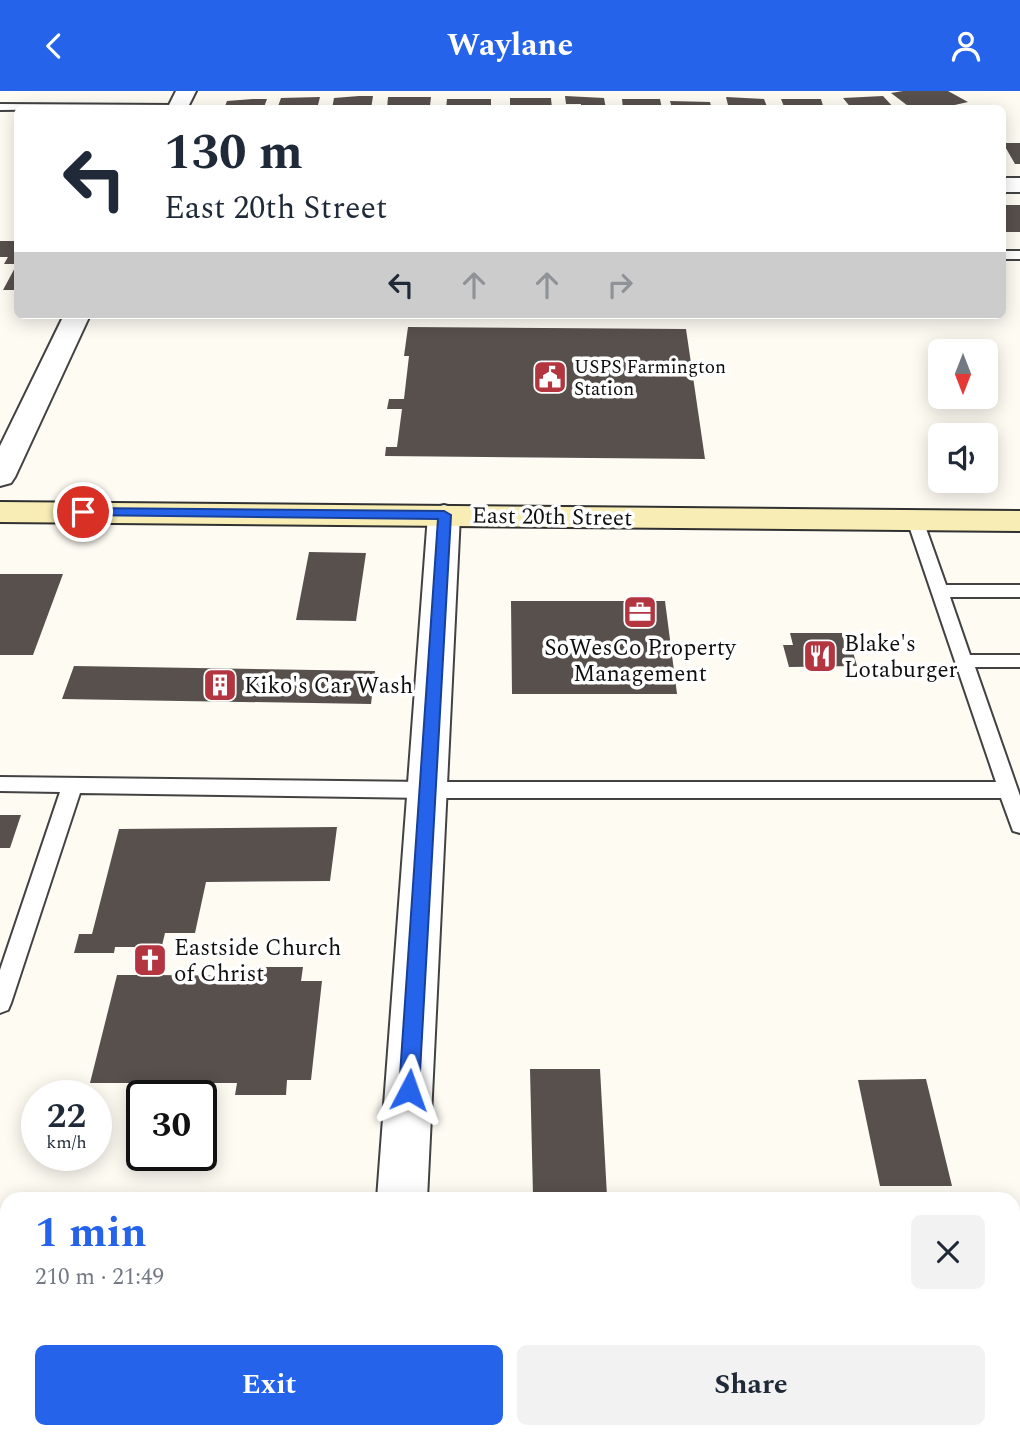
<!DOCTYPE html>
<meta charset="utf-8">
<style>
body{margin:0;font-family:Spectral,serif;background:#f2f2f3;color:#1f2937;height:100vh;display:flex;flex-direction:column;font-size:26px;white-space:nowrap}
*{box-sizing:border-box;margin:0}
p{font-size:23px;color:#747a83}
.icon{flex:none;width:38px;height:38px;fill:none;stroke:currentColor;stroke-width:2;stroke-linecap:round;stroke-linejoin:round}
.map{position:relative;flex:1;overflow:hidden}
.drawer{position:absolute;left:0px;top:1101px;width:1020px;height:247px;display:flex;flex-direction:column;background:#fff;border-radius:21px 21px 0 0;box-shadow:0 4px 18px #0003}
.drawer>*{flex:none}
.guide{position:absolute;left:14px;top:14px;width:992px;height:214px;border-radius:10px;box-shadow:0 4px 18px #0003;background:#fff;color:#1f2937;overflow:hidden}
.needle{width:46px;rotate:180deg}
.buttons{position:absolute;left:928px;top:248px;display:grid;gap:14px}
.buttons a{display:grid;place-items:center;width:70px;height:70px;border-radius:10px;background:#fff;box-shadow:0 4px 18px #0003;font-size:35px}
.speed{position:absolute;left:21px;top:989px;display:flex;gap:14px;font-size:35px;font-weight:700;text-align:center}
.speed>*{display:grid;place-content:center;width:91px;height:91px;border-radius:50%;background:#fff;box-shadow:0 4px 18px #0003;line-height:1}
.speed small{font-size:18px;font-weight:400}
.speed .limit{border:4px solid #111;border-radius:10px;background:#fff;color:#111}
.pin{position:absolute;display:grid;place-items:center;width:60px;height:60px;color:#fff;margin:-30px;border:4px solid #fff;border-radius:50%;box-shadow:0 2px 7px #0007}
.me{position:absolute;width:77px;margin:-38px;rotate:4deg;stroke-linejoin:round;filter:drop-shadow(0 0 5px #0008)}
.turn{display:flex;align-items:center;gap:24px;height:147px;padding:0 35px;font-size:32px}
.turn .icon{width:91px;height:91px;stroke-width:2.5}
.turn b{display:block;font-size:49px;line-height:60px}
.lanes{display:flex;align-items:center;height:66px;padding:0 35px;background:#0003;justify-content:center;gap:35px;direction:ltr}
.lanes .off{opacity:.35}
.round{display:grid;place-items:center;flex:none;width:74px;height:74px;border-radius:10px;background:#f2f2f3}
.summary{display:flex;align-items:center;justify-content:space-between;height:119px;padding:0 35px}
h1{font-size:42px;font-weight:700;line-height:52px;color:#2563eb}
.action{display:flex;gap:14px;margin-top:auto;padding:14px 35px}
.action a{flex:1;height:80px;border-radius:10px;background:#2563eb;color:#fff;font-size:28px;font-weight:700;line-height:80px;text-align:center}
.action a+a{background:#f2f2f3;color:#1f2937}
header{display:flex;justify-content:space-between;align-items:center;height:91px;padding:0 35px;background:#2563eb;color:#fff;font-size:32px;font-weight:700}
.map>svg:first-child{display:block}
</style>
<header><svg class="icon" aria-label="back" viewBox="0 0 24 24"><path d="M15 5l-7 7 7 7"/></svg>Waylane<svg class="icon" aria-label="person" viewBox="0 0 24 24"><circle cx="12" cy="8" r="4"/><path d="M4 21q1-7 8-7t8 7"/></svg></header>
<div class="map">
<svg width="1020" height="1346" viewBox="0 0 1020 1346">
<rect width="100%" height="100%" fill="#fefbf3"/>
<path fill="#57504d" d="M903 0H948L968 11 937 18H912L891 2Z
M359 5H373L371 18H332L334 7Z
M565 5 604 7 606 18H581V13H566Z
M883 5 895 18H852L843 7Z
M320 6 317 18H277L281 7Z
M388 6H431L430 15 387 18Z
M726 6 764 8 768 18H729Z
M510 7H551L552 18 510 15Z
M253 8H267L264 16 224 18 227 10Z
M447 8H491V18H446Z
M622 8H660L662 18H623Z
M781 8H821L824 18H785Z
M670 10 710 11 712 18 672 17Z
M1003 52H1020V73H1015Z
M1003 114H1020V141H1003Z
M0 150H18V199H3L17 173H4L8 166H0Z
M408 236 686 238 705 368 385 365 386 356H397L402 318H387L389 308H404L409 265H404Z
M309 461 366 462 356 530 296 529Z
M0 483H63L33 564H0Z
M511 510H665L677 603H512Z
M790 542H842L845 554H851L857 575 789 576 783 554H793Z
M74 575 375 580 371 613 62 608Z
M0 724H21L10 757H0Z
M337 736 330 790 206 791 195 842H165L155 884 255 885 256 876H303L301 890H322L311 989H287L286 1004H235L237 992H90L117 884H137L143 856H115L114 862H74L79 843H92L119 738Z
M530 978H600L607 1105H533Z
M926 988 952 1095H880L858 989Z
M0 1199H7V1233L1 1257Z
M0 1330H7V1340H96L95 1346H0Z"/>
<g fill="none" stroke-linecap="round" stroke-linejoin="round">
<g stroke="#424242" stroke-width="4">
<path id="service" d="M0 13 177 14 182 17 0 19Z
M1003 160H1020V168H1003Z
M915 424 923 429 946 494H1020V506H950L970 564H1020V576H975L1020 705V742L1013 740 1001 707H427L80 702 11 912 8 919 0 922V879L60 701 0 700V686L427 691H996L907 429Z"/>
</g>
<g stroke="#424242" stroke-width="4">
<path id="minor" d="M1003 87H1020V101H1003Z
M444 414 455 417 460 424 427 1108H377L428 424 433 417Z
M360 1340H416L417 1346H359Z"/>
</g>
<g stroke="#424242" stroke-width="4">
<path id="tertiary" d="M176 0H196L187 18H167Z
M64 224H90L15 386 11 392 0 395V355Z"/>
</g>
<g stroke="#313131" stroke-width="4">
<path id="secondary" d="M0 411 1020 420V440L0 431Z"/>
</g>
<use href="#service" fill="#fff" fill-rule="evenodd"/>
<use href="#minor" fill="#fff" fill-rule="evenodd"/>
<use href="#tertiary" fill="#fff" fill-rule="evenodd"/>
<use href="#secondary" fill="#f7edb5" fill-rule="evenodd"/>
</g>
<path fill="#2563eb" stroke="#184099" stroke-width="2" d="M83 417 444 420 451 424 419 999 416 1005 409 1008 402 1005 399 999 438 428 79 424 77 421Z"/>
<defs>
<g id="civic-square" transform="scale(1.75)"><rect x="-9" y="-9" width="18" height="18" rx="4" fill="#b2353f" stroke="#fff"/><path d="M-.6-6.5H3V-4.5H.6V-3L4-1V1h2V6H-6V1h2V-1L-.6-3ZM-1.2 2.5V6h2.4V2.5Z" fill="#fff"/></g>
<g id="office-square" transform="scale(1.75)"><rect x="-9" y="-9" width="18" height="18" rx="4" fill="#b2353f" stroke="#fff"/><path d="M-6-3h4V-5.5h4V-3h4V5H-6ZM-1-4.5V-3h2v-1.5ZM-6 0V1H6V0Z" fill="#fff"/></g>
<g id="restaurant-square" transform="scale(1.75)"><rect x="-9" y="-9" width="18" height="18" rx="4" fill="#b2353f" stroke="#fff"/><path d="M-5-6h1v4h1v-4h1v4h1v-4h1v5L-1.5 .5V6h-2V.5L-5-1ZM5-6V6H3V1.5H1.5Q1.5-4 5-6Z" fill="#fff"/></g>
<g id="building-square" transform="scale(1.75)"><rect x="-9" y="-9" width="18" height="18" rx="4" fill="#b2353f" stroke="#fff"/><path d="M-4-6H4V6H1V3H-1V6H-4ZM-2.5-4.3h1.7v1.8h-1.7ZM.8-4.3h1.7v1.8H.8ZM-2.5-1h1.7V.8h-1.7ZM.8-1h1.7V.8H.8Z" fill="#fff"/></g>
<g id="church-square" transform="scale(1.75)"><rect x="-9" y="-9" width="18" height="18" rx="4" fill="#b2353f" stroke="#fff"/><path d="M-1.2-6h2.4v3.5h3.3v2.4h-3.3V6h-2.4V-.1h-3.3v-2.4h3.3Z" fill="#fff"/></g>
</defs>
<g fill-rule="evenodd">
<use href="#civic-square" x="550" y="286"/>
<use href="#office-square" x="640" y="521"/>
<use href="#restaurant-square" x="820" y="565"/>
<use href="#building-square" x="220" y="594"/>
<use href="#church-square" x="150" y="869"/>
</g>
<g text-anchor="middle" stroke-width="7" stroke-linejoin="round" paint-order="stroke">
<g font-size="19" fill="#0f0f0f" stroke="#fff" text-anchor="start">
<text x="574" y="282">USPS Farmington<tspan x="574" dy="22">Station</tspan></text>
</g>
<g font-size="23" fill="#0f0f0f" stroke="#fff">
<text transform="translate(552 425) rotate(1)" y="8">East 20th Street</text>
</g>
<g font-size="23" fill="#0f0f0f" stroke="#fff" text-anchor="start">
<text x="844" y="560">Blake's<tspan x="844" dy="26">Lotaburger</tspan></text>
<text x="640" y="564" text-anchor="middle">SoWesCo Property<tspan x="640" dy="26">Management</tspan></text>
<text x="244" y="602">Kiko's Car Wash</text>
<text x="174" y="864">Eastside Church<tspan x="174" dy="26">of Christ</tspan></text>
</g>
</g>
</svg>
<div class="buttons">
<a><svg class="needle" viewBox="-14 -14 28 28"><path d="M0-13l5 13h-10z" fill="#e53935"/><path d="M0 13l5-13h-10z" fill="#747a83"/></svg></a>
<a><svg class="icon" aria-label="sound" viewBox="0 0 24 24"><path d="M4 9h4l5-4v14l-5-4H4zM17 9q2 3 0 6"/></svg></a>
</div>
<div class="speed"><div>22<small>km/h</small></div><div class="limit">30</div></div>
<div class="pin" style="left:83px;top:421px;background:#d93025"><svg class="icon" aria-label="arrive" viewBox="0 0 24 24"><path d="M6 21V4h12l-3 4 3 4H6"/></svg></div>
<svg class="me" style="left:409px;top:999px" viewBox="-20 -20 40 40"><path d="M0-17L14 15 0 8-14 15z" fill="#2563eb" stroke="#fff" stroke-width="4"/></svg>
<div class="guide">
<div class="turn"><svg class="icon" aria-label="left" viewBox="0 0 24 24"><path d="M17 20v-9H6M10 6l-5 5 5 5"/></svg><div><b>130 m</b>East 20th Street</div></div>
<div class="lanes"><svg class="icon" aria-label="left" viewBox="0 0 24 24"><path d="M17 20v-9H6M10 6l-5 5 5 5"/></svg><svg class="icon off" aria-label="ahead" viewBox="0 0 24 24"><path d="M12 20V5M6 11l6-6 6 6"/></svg><svg class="icon off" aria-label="ahead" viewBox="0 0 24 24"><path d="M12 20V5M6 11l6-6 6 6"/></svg><svg class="icon off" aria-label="right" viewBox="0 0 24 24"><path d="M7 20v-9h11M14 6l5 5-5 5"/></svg></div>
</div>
<section class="drawer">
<div class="summary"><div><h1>1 min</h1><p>210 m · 21:49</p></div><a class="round"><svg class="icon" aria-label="close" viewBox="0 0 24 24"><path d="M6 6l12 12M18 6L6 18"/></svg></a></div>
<div class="action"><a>Exit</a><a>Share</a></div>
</section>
</div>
